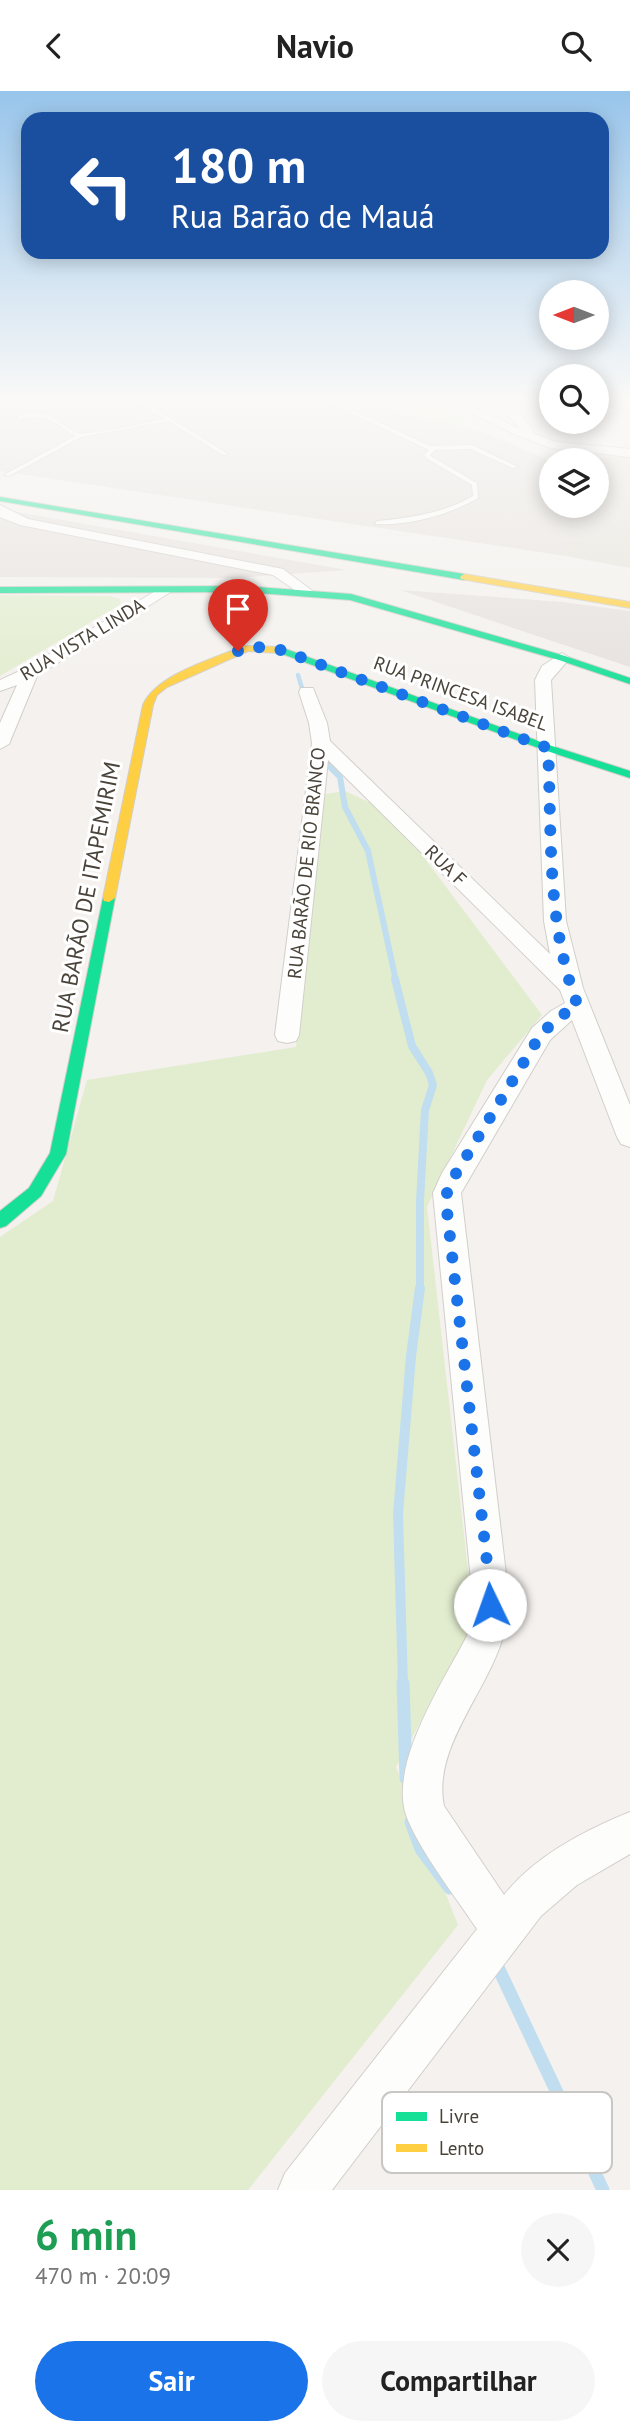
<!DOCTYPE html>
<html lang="pt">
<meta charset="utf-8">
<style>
body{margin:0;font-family:"PT Sans",sans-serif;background:#f6f6f6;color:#222;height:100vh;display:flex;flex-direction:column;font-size:26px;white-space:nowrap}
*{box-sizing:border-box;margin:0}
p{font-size:23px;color:#767676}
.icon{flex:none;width:38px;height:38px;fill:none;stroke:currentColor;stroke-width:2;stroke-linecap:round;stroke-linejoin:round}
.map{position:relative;height:2099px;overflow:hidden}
.details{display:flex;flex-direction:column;background:#fff;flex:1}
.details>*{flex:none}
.banner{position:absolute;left:21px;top:21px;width:588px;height:147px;border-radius:21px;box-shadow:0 4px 18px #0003;background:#1a4fa0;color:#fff;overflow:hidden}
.needle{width:46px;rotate:270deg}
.tools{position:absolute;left:539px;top:189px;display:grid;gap:14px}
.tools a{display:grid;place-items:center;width:70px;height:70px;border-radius:50%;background:#fff;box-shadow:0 4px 18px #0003;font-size:35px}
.pin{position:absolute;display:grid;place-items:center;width:60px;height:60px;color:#fff;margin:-72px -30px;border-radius:50% 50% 50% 0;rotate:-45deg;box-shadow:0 0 7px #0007}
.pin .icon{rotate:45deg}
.me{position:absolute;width:77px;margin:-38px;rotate:357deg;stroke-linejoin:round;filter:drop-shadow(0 0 5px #0008)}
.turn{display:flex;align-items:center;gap:24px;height:147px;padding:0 35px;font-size:32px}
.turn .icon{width:91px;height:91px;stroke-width:2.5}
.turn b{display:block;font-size:49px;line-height:60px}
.round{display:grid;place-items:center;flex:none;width:74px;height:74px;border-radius:37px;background:#f6f6f6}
.headline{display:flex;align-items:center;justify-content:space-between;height:119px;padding:0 35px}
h1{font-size:42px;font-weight:600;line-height:52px;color:#1e9e55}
.action{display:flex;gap:14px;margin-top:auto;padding:14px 35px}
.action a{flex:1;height:80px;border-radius:42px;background:#1a73e8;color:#fff;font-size:28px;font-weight:600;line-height:80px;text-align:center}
.action a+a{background:#f6f6f6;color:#222}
header{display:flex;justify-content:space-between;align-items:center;height:91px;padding:0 35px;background:#fff;font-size:32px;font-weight:600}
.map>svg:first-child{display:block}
</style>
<header><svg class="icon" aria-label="back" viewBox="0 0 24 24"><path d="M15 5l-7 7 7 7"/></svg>Navio<svg class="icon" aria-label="search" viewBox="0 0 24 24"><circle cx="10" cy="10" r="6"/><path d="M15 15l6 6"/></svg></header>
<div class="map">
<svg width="630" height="2099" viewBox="0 0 630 2099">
<rect width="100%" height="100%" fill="#f4f1ee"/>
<path fill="#e7e3dc" d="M630 365V477L566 465 558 415H597V369H564Z"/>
<path fill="#e6e1de" d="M0 311H375L398 322 480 340 551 370V415H558L566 465 0 380Z
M0 418 347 479 233 487 0 486Z
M400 499 563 511 630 520V576Z"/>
<path fill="#e2edcf" d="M385 311H436L465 329 460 334H448Z
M0 504 110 505 120 508 121 513 0 585Z
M345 700 390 721 542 924 487 989 427 1116 474 1532 396 1676 458 1834 248 2099H0V1146L53 1110 87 989 296 956 320 704Z"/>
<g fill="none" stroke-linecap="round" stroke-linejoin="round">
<path stroke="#c0deef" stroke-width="4.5" d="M298 584 305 607"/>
<path stroke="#c0deef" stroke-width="6" d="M321 667 340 686 345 716 368 760 396 890"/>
<path stroke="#c0deef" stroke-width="8" d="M395 888 412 955 429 982 433 994 425 1019 420 1110V1199"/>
<path stroke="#c0deef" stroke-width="10" d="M403 1594 398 1423 411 1265 420 1197"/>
<path stroke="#c0deef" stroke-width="13" d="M403 1592 406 1687
M411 1731 421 1758 450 1797
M495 1870 603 2099"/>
<g stroke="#d2cfcb" stroke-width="2">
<path id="lane" d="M138 311H144L228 363 223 364 169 330 81 346 9 385 4 384 75 345C55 332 44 320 19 329L17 326C48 313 53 332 78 342 87 345 150 331 165 328Z
M329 311H335L430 355 472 354 518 376 513 377 471 358 435 359 430 364 432 366 477 392 478 407C449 424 409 435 375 433L377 430C410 427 444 422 473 405L472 394 428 368 424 364 429 359Z"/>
</g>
<g stroke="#d2cfcb" stroke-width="2">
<path id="street" d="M449 311H462L520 338 496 311H507L533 338V342L556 351 630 358V366L550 357 514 343Z
M597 311H605L618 321 608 323 597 315Z
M0 414 28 428 283 478 314 501 307 505 302 504 273 484 20 434 0 426Z
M164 495 171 499 169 502 37 585 9 653 0 658V632L17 594 0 600V589L24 578Z
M562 562 570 567 551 589 566 830 583 897 630 1014V1056L621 1053 617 1046 572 929 550 949 461 1102 508 1500C507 1517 507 1533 502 1549 486 1602 432 1658 444 1715L504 1804C535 1765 585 1739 630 1721V1763L577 1794 541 1825 332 2099H278L285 2082 477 1838C457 1808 417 1756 406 1724 389 1672 443 1591 467 1545L472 1500 433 1102 442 1082 532 937 551 920 565 912 560 899 328 669 299 944 296 950 287 952 278 950 275 944 312 652 309 632 299 601 301 597H313L327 632 330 650 550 863 544 830 535 589 542 575Z"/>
</g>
<g stroke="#d2cec5" stroke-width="2">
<path id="fast" d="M0 406 464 483 468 486 464 489 0 410Z
M245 495 351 503 565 565 630 587V593L559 569 350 509 245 501 0 502V496Z
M277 557H283L552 655 630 680V687L544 659 277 561Z
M109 803 115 807 66 1063 41 1105 6 1135 0 1137V1120L29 1097 50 1062 103 807Z"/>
</g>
<g stroke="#d2cec5" stroke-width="2">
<path id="slow" d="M464 483 630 511V517L461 488 460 486Z
M244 555 280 556 285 559 280 562 248 560 167 596 157 604 153 614 115 807 109 811 104 810 103 807 143 614C157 583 213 568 244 555Z"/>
</g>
<use href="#lane" fill="#fdfdfc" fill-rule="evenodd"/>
<use href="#street" fill="#fdfdfc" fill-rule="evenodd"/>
<use href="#fast" fill="#16e098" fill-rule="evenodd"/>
<use href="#slow" fill="#ffcf43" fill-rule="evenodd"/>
</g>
<linearGradient id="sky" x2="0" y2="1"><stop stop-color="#98c5eb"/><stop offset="0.51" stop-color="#faf9f7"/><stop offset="1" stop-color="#faf9f7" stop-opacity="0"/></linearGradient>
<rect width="630" height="605" fill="url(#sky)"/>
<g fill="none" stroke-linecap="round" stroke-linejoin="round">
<path stroke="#1a73e8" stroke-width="12" stroke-dasharray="0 21.6" d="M238 560 257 556 278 558 548 657C552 744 546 833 578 915L559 926 541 943 452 1089 447 1102V1120L488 1480 490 1514"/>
</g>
<g text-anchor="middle" stroke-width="6" stroke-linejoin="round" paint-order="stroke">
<g font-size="19" fill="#4a4339" stroke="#fff">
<text transform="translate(82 548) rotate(-31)" y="7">RUA VISTA LINDA</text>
<text transform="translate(461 602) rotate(20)" y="7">RUA PRINCESA ISABEL</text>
<text transform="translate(306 772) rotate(-84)" y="7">RUA BARÃO DE RIO BRANCO</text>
<text transform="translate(446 774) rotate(44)" y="7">RUA F</text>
</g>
<g font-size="23" fill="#4a4339" stroke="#fff">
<text transform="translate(86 806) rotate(-79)" y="8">RUA BARÃO DE ITAPEMIRIM</text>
</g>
</g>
<rect x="382" y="2001" width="230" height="81" rx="10" fill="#fff" stroke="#c9c7c4" stroke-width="2"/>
<rect x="396" y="2021" width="31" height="9" fill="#16e098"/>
<rect x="396" y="2053" width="31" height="8" fill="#ffcf43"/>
<g font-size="19" fill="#4a4339">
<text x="439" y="2032">Livre</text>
<text x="439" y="2064">Lento</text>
</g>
</svg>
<div class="tools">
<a><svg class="needle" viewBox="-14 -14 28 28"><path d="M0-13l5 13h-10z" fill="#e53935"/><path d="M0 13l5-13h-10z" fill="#767676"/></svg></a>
<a><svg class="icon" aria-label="search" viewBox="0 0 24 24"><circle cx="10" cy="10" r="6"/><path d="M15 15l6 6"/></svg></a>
<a><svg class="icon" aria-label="layers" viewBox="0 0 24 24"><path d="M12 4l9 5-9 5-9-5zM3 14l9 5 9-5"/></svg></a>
</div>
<div class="pin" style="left:238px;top:560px;background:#d93025"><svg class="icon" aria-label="arrive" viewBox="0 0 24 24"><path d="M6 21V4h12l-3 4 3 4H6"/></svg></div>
<svg class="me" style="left:490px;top:1514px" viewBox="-20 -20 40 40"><circle r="19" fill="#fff"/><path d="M0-13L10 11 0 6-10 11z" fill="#1a73e8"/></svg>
<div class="banner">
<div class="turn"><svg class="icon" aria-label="left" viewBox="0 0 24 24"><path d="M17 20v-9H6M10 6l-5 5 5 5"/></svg><div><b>180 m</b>Rua Barão de Mauá</div></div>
</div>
</div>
<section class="details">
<div class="headline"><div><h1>6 min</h1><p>470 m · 20:09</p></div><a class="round"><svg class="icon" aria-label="close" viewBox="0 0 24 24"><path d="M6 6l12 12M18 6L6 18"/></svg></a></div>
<div class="action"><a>Sair</a><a>Compartilhar</a></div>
</section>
